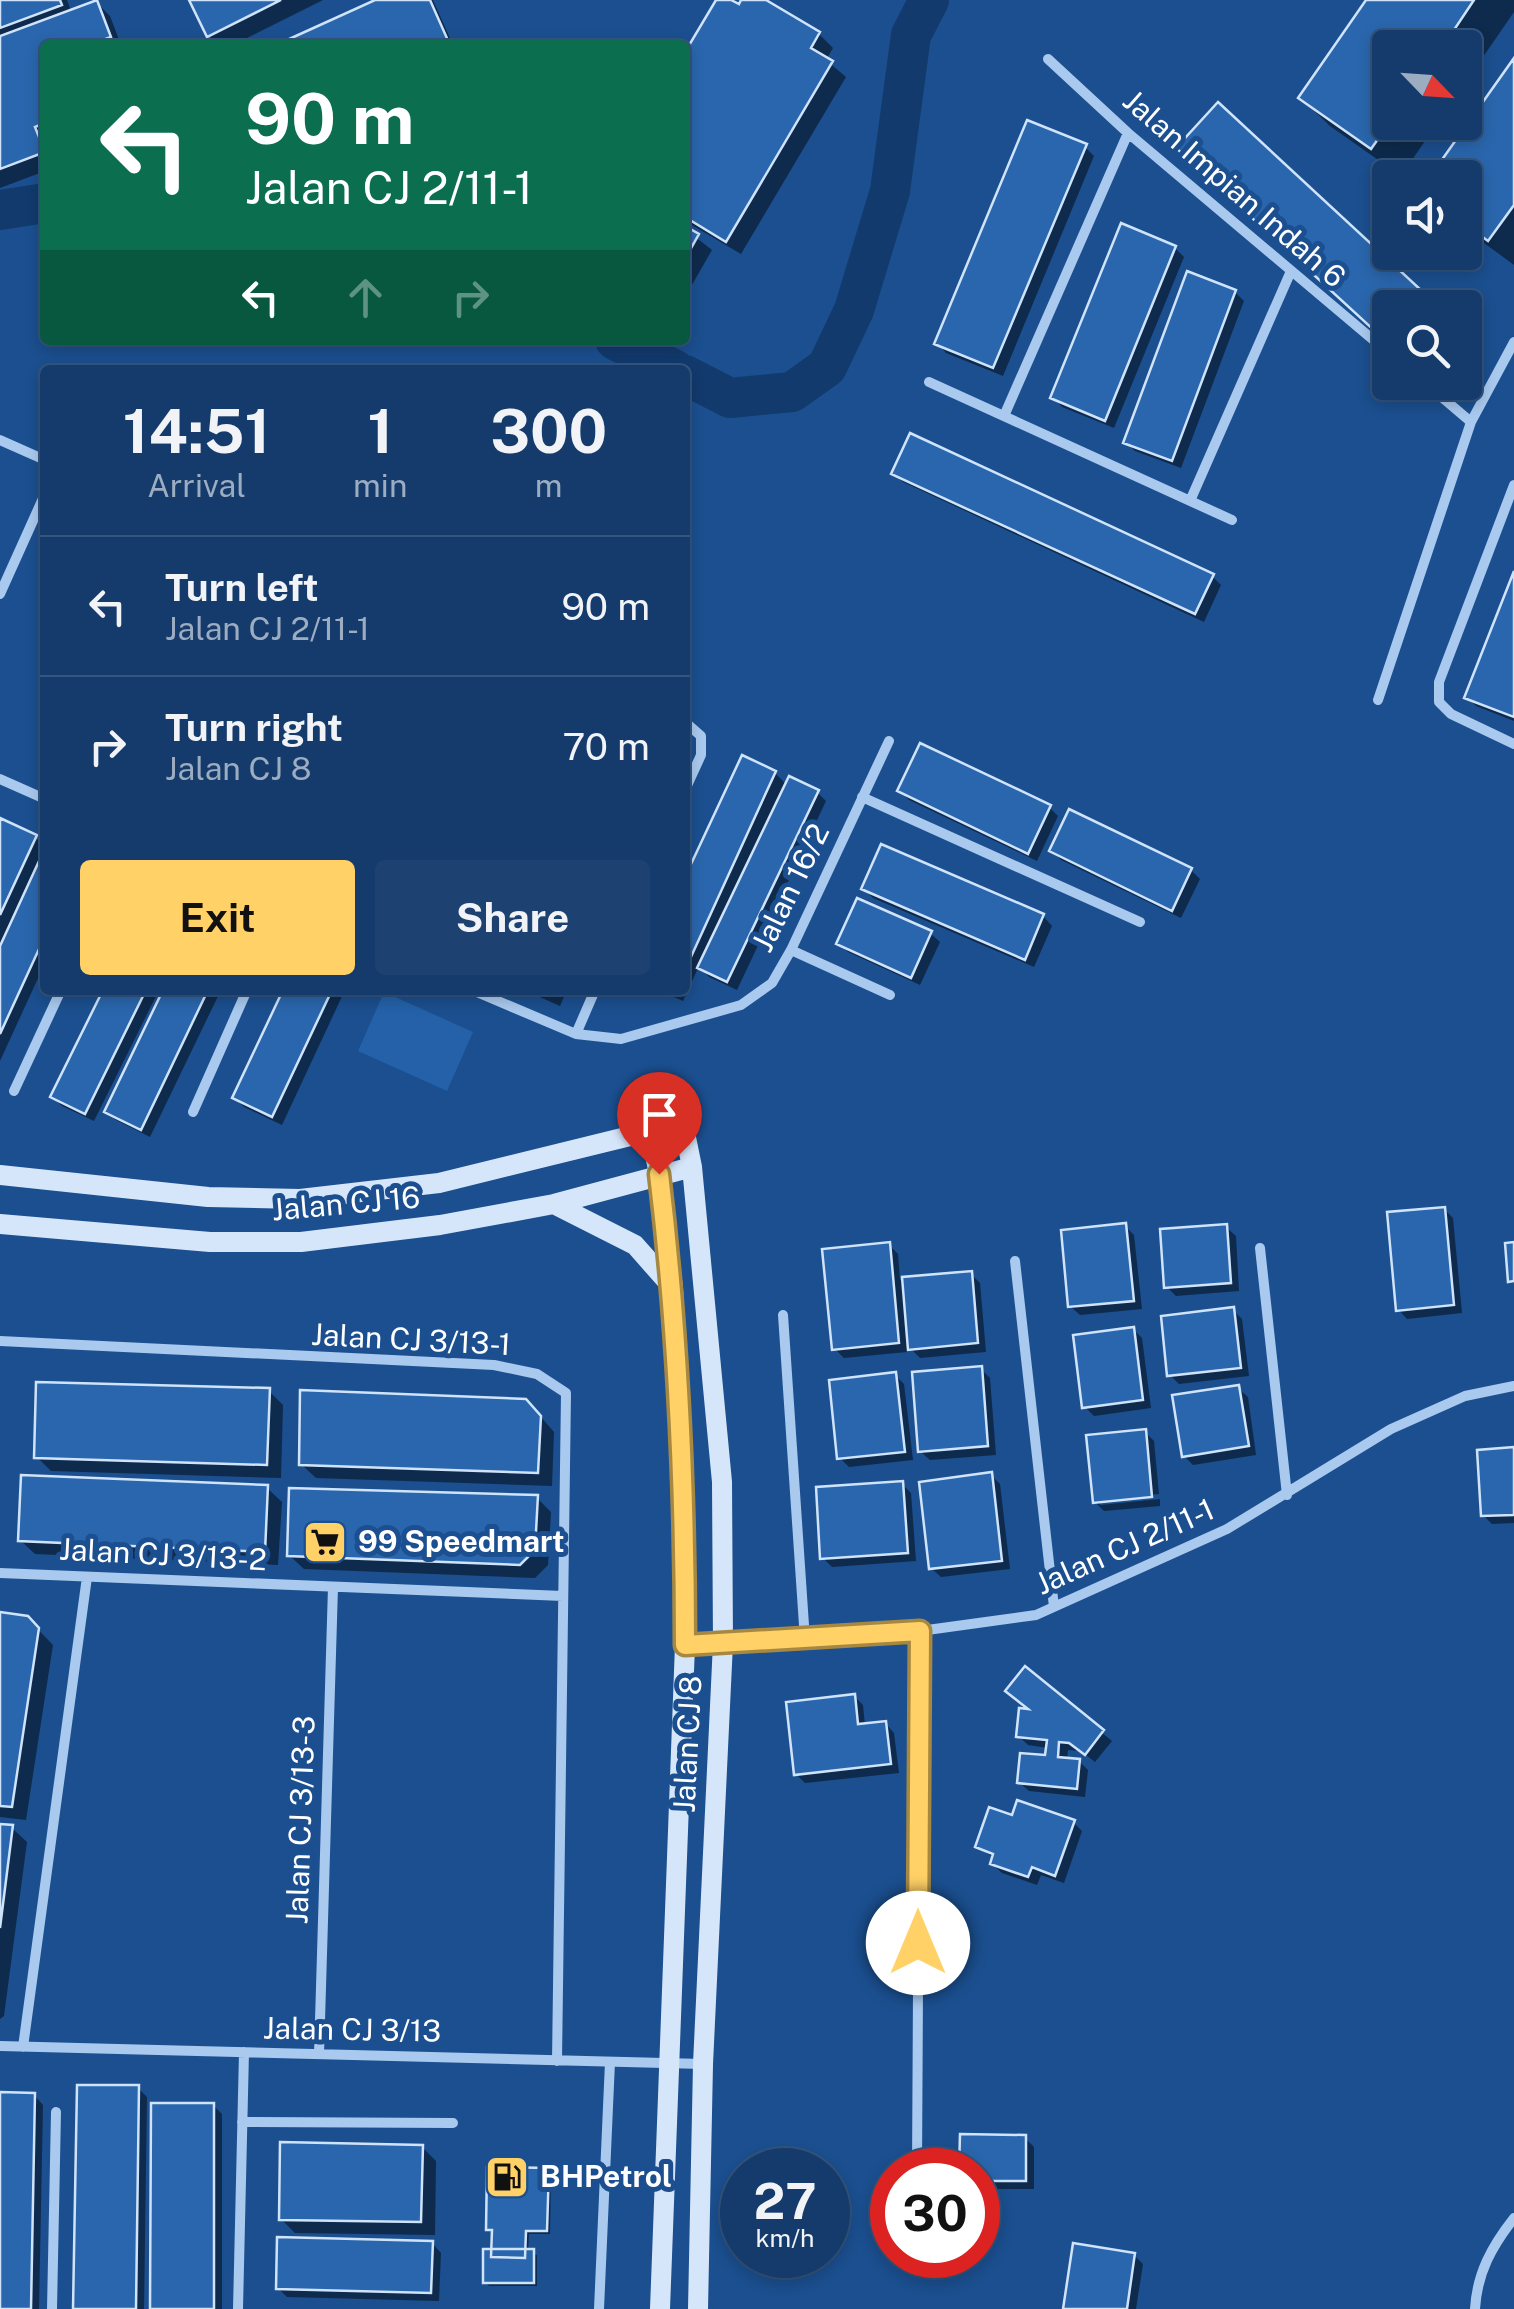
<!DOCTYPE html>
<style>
body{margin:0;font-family:"Public Sans",sans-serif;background:#1d4271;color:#f1f3f6;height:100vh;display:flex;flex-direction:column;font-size:38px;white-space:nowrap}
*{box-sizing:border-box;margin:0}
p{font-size:32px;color:#9dadc1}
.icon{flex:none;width:55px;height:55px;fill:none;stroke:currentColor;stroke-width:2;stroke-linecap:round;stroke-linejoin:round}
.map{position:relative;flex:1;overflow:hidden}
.drawer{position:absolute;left:40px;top:365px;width:650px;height:630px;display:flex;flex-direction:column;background:#143b6b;border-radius:10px;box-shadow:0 5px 15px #0003,0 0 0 2px #33557e}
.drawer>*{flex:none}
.hud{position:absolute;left:40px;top:40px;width:650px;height:305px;border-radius:10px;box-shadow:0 5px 15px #0003,0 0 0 2px #33557e;background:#0b6e4f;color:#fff;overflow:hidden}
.needle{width:65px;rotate:115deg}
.controls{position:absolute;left:1372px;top:30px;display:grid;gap:20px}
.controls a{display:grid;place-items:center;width:110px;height:110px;border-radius:10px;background:#143b6b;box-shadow:0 5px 15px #0003,0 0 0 2px #33557e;font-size:50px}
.speed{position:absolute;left:720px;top:2148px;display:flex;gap:20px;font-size:50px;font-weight:700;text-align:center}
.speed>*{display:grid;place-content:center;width:130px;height:130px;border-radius:50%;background:#143b6b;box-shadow:0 5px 15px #0003,0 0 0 2px #33557e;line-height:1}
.speed small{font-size:25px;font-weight:400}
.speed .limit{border:15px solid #d22;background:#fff;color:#111}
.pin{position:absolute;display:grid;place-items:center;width:85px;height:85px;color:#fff;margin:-102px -42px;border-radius:50% 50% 50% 0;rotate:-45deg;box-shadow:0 0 10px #0007}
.pin .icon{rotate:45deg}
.me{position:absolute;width:110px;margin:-55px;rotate:0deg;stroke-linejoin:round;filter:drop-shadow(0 0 8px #0008)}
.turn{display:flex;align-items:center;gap:35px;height:210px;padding:0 40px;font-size:45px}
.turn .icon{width:130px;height:130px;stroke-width:2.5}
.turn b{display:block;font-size:70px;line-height:85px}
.lanes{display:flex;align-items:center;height:95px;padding:0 40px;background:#0003;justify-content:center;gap:50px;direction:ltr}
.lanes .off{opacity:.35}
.eta{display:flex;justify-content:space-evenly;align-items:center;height:170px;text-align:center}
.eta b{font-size:60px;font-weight:700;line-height:70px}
.action{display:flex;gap:20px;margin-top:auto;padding:20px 40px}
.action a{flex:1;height:115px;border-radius:10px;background:#ffd166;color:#111;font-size:40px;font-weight:700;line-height:115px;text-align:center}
.action a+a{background:#1d4271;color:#f1f3f6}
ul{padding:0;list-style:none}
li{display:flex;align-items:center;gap:30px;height:140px;padding:0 40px;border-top:2px solid #33557e}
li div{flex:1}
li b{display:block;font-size:38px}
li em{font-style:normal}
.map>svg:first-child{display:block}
</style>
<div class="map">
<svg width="1514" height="2309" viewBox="0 0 1514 2309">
<rect width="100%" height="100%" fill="#1b4f8f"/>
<path fill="#2461a8" d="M384 992 473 1032 447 1091 358 1051Z"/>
<path fill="#0007" d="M0 0H67L71 11 96 2 110 16 121 45H45V171L0 188Z
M192 0H323L233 45H219L209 36Z
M381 0H433L453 45H282Z
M719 0H726L740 8 744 0H761L819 34 833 48 826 60 846 77 741 254 685 221V56Z
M1369 0H1514V12L1465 83V48H1390V122H1438L1401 176 1330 126 1301 98Z
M1514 63V265L1465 229V178Z
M1085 147 1094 156 1003 376 946 353 937 343Z
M685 229 712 250 689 290 685 287Z
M1175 248 1184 257 1114 428 1062 407 1053 397Z
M1235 292 1244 301 1181 468 1135 451 1126 442Z
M894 473 1212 576 1221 585 1204 622 903 482Z
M1514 578V721L1476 706 1467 697Z
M775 773 787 785 817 792 826 801 737 990 709 977 699 966 683 1001 658 990H685V883Z
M900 791 1049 807 1058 816 1037 861 909 800Z
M0 821 36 838 45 847V963L0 1061Z
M1052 851 1191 870 1200 879 1181 918 1061 860Z
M864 889 1043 916 1052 926 1034 967 873 898Z
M930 933 940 942 920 985 848 952 839 943Z
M105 990H159L94 1121 62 1106 53 1097Z
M166 990H221L150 1137 116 1120 107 1111Z
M286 990H345L282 1125 244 1107 235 1098Z
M524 990H567L560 1006Z
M1444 1209 1453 1218 1462 1313 1407 1319 1398 1309Z
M1125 1226 1134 1235 1142 1309 1080 1315 1070 1306Z
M1226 1227 1236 1236 1239 1291 1176 1296 1167 1287Z
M889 1245 898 1254 900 1280 971 1274 980 1283 986 1352 920 1358 907 1345V1352L844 1358 835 1349Z
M1233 1310 1242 1319 1249 1376 1179 1384 1170 1375Z
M1133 1329 1142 1338 1151 1408 1094 1416 1085 1407Z
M981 1369 990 1378 996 1455 930 1460 920 1451Z
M895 1375 904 1384 913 1460 849 1467 840 1458Z
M1238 1388 1248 1397 1256 1455 1193 1465 1184 1456Z
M269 1391 283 1405 281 1478 51 1471 37 1457Z
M540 1416 554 1432 552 1486 316 1478 301 1464Z
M1145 1432 1154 1441 1159 1494 1100 1500V1505L1160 1499V1506L1104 1511 1095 1502Z
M1514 1450V1523L1492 1524 1483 1515Z
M991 1475 1000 1484 1010 1569 941 1577 931 1568Z
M902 1484 911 1493 916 1561 832 1567 823 1558Z
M267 1488 282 1502 278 1565 35 1554 20 1540Z
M537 1498 551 1512 548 1565 535 1578 304 1569 289 1555Z
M0 1615 27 1618 53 1645 26 1820 0 1817Z
M1025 1670 1112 1741 1095 1762 1081 1751 1068 1750 1067 1760 1079 1761 1088 1770 1085 1797 1029 1791 1019 1782 1047 1758 1048 1748 1028 1745 1019 1736 1033 1712Z
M854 1696 863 1705 865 1726 885 1723 894 1733 899 1773 805 1783 796 1774Z
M1013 1818 1073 1822 1082 1831 1064 1883 1041 1875 1037 1885 1002 1873 992 1864 994 1858 978 1847Z
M0 1826 12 1828 27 1842 4 2016 0 2019Z
M138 2088 147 2097 144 2309H76Z
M0 2095H34L43 2105 39 2309H0Z
M213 2105 222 2114V2309H153Z
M1025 2138 1034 2147V2189H978V2170H961Z
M422 2147 436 2161 435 2235 295 2233 281 2219Z
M547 2171 551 2175 550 2234H529L528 2252 537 2255V2286H489L485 2282 494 2251 492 2233 488 2229Z
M432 2243 441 2253 439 2301 287 2297 278 2288Z
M1134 2255 1143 2264 1136 2309H1066Z"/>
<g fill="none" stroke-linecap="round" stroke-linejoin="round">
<path stroke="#123a6d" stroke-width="40" d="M0 210 45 203
M615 340 675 370
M685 375 730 398 792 392 827 367 854 310 890 191 911 35 929 0"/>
</g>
<path fill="#2a66ad" stroke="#cfe3fa" stroke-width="2.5" d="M0 0H60L62 5 0 28Z
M97 0 111 37 89 45H45V123L35 127 45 152 0 169V36Z
M189 0H281L207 37Z
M375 0H430L450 45H276Z
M716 0H731L739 4 741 0H766L820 32 811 48 833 61 726 242 685 217V52Z
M1366 0H1474L1442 48H1390V122L1371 149 1298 98Z
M1514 58V205L1488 241 1465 224V178H1429Z
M1218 102 1436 304 1434 308H1390V345L1176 148Z
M1027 120 1087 144 993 368 934 344Z
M1121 223 1176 246 1105 421 1050 398Z
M685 226 699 234 685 259Z
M1187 271 1236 290 1172 461 1123 443Z
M910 433 1214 574 1195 614 891 474Z
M1514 571V717L1464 698Z
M920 743 1051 805 1028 854 897 791Z
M742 755 776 771 685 970V877Z
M789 776 819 790 727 982 697 968Z
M1069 809 1192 868 1172 911 1049 851Z
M0 818 37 835 0 915Z
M881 844 1044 914 1025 960 861 889Z
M45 848V936L0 1034V946Z
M857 898 932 931 911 978 836 944Z
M103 990H146L85 1114 50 1097Z
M163 990H208L141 1130 104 1112Z
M283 990H332L272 1117 232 1098Z
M1445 1207 1454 1305 1396 1311 1387 1212Z
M1126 1223 1134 1301 1068 1307 1061 1230Z
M1227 1224 1231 1283 1164 1288 1160 1229Z
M890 1242 899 1343 832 1350 822 1249Z
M1514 1242V1281L1508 1282 1505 1243Z
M972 1271 978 1343 908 1350 902 1277Z
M1234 1307 1241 1368 1167 1376 1161 1316Z
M1134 1327 1143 1400 1082 1408 1073 1335Z
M982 1366 988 1446 918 1452 912 1372Z
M896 1372 905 1452 837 1459 829 1380Z
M36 1382 270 1388 267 1465 34 1458Z
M1239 1385 1249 1446 1182 1457 1172 1395Z
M300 1390 526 1399 541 1416 538 1473 299 1465Z
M1146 1429 1152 1497 1093 1503 1086 1435Z
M1514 1447V1515L1481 1516 1477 1450Z
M992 1472 1002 1561 929 1569 919 1482Z
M21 1475 268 1485 265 1552 18 1541Z
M903 1481 908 1553 820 1559 816 1487Z
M289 1488 538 1495 535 1550 520 1565 287 1556Z
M0 1612 28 1616 39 1628 12 1807 0 1806Z
M1025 1666 1104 1730 1085 1755 1069 1743 1059 1742 1058 1757 1080 1759 1077 1789 1017 1783 1020 1753 1045 1755 1047 1740 1016 1737 1019 1708 1028 1709 1005 1691Z
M855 1694 858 1724 886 1721 891 1764 794 1775 786 1702Z
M1017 1800 1075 1820 1055 1876 1032 1867 1028 1877 990 1864 993 1854 975 1847 989 1807 1012 1815Z
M0 1824 13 1825 0 1928Z
M77 2085H139L136 2309H73Z
M0 2092 35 2093 31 2309H0Z
M151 2103H214V2309H150Z
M960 2134 1026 2135V2181H978V2170H959Z
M280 2142 423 2145 421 2222 279 2220Z
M487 2167 549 2168 547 2231H526L525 2258 491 2257 492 2230H486Z
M277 2237 433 2241 431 2293 276 2289Z
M1073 2243 1135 2253 1127 2309H1063Z
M483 2249H534V2283H483Z"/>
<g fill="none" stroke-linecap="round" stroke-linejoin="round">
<path stroke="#a9c9ee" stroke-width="10" d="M1048 59 1128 133 1390 354
M929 382 1232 520
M1424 382 1471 422
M1004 416 1128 133
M0 440 45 460
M1514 485 1439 682V702L1451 714 1514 744
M1190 501 1291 271
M0 594 45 494
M1378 700 1471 422 1514 342
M685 722 701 736V755L685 790
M0 779 45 799
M862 797 1140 922
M791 950 890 995
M472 990 576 1034 621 1039 741 1005 772 983 791 950 889 741
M576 1034 595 990
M14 1091 61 990
M193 1112 247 990
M1260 1248 1287 1495
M1015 1261 1054 1607
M783 1315 805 1640
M0 1341 494 1365 537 1374 566 1393 557 2061
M0 1573 563 1596
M685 1645 920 1631 1036 1615 1227 1529 1391 1429 1465 1396 1514 1386
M0 2046 703 2064
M23 2047 87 1577
M319 2054 333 1587
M242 2122 453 2123
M917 2170 920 1631
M52 2309 56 2112
M238 2309 244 2052
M599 2309 610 2062
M1475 2309C1477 2273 1492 2246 1514 2218"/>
<path stroke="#d6e6fa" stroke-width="20" d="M650 1132 659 1174 673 1288 684 1481 685 1645 660 2309
M0 1175 208 1197 300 1199 439 1183 683 1123 692 1167 722 1482 723 1643 703 2064 698 2309
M554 1204 635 1245 673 1288
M0 1224 210 1242H301L440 1225 554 1204 692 1167"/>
</g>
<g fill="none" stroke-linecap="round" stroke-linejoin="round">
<g stroke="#a68842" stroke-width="25">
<path id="route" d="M659 1174C678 1331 685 1487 685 1645L920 1631 918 1943"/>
</g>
<use href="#route" stroke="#ffd166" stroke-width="18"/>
</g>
<defs>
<g id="supermarket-square" transform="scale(2.25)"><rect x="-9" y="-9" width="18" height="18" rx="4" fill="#ffd166" stroke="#1b4f8f"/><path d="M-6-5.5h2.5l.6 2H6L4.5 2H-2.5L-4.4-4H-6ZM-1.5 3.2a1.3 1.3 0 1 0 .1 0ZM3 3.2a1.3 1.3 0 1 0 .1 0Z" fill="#111"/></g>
<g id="fuel-square" transform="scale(2.25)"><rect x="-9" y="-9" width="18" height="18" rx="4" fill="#ffd166" stroke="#1b4f8f"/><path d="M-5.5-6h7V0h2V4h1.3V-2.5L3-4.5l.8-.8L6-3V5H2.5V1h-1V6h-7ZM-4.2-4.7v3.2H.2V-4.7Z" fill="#111"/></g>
</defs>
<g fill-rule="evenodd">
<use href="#supermarket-square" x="325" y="1542"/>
<use href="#fuel-square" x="507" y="2177"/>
</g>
<g text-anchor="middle" stroke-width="10" stroke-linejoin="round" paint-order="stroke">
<g font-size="30" fill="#fff" stroke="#1b4f8f">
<text transform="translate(1234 189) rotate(41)" y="10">Jalan Impian Indah 6</text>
<text transform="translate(791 888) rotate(-64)" y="10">Jalan 16/2</text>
<text transform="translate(346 1204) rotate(-5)" y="10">Jalan CJ 16</text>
<text transform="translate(411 1340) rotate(3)" y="10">Jalan CJ 3/13-1</text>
<text transform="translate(1125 1547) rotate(-24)" y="10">Jalan CJ 2/11-1</text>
<text transform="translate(163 1555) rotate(3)" y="10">Jalan CJ 3/13-2</text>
<text transform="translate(688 1744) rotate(-87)" y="10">Jalan CJ 8</text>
<text transform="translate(301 1820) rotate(-88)" y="10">Jalan CJ 3/13-3</text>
<text transform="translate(352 2030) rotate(1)" y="10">Jalan CJ 3/13</text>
</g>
<g font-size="30" font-weight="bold" fill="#fff" stroke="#1b4f8f" text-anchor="start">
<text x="358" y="1552">99 Speedmart</text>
<text x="540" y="2187">BHPetrol</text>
</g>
</g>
</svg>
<div class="controls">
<a><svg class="needle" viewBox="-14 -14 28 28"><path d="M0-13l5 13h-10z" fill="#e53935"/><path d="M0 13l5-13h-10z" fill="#9dadc1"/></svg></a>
<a><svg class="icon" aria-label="sound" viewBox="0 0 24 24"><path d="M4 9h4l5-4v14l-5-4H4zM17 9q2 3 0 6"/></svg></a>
<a><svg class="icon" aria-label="search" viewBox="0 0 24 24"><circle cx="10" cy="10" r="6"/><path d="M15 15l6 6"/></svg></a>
</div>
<div class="speed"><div>27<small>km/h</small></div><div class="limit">30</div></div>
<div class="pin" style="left:659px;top:1174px;background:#d93025"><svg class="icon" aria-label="arrive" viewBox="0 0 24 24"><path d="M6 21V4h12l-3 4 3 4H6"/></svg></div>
<svg class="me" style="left:918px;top:1943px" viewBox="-20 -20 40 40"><circle r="19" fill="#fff"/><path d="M0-13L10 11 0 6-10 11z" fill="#ffd166"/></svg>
<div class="hud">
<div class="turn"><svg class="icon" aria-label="left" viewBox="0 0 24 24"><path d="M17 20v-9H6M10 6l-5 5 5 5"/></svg><div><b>90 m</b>Jalan CJ 2/11-1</div></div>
<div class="lanes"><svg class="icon" aria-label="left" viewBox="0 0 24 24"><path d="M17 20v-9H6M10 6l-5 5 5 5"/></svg><svg class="icon off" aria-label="ahead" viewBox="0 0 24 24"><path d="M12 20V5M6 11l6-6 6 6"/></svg><svg class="icon off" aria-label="right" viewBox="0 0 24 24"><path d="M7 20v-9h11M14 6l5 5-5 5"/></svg></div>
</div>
<section class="drawer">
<div class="eta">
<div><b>14:51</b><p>Arrival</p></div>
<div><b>1</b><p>min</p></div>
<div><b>300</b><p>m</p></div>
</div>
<ul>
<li><svg class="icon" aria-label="left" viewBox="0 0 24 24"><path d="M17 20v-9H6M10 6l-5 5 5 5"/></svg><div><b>Turn left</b><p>Jalan CJ 2/11-1</p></div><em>90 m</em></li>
<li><svg class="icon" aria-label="right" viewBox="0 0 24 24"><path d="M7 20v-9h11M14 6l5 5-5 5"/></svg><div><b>Turn right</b><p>Jalan CJ 8</p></div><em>70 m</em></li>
</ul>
<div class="action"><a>Exit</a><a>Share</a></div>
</section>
</div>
